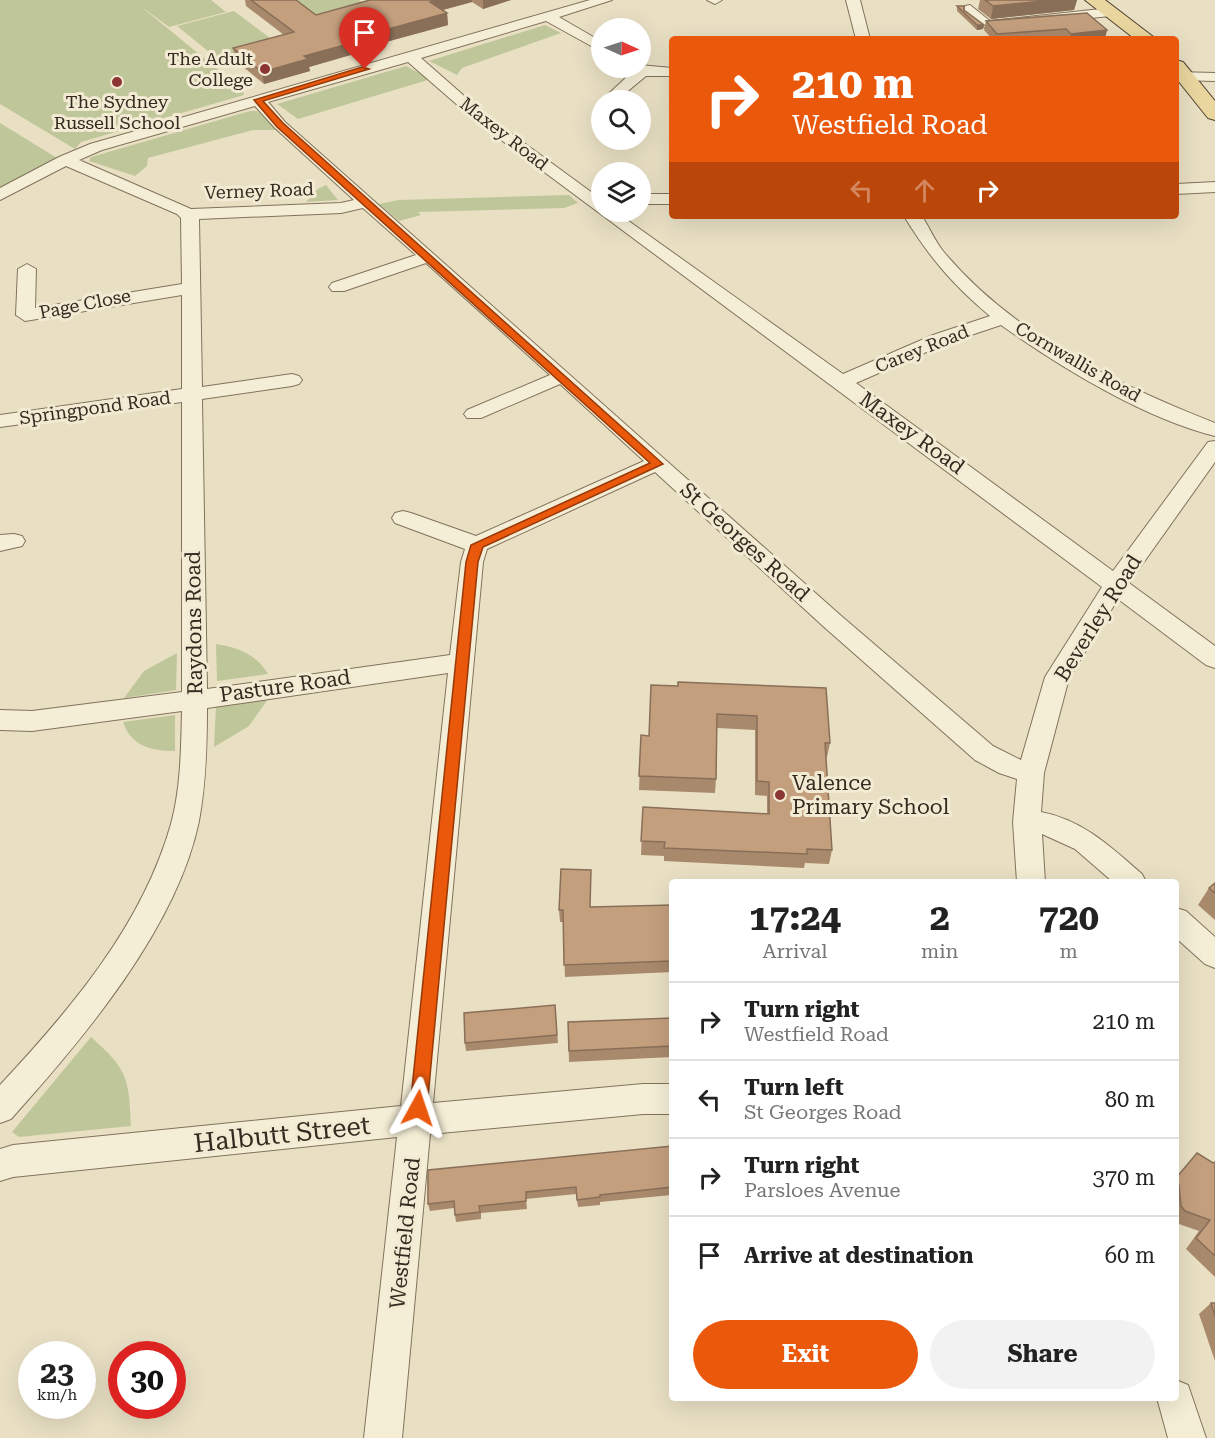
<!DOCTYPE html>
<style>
body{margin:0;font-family:"Roboto Serif",serif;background:#f2f2f2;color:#222;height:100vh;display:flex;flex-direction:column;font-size:22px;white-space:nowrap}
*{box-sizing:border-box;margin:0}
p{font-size:20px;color:#767676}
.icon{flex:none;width:33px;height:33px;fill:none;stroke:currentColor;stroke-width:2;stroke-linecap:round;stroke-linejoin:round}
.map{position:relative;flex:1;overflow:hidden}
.drawer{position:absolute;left:669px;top:879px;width:510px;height:522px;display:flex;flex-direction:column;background:#fff;border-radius:6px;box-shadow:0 6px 24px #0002}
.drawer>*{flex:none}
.guide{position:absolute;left:669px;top:36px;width:510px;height:183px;border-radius:6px;box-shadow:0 6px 24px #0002;background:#ea580c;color:#fff;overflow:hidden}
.needle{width:39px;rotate:93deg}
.controls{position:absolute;left:591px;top:18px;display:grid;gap:12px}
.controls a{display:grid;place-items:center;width:60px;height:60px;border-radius:50%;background:#fff;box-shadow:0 6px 24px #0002;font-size:30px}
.speed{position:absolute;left:18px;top:1341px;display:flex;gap:12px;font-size:30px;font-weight:700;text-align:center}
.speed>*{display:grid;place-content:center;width:78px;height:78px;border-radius:50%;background:#fff;box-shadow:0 6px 24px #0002;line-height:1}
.speed small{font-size:15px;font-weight:400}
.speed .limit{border:9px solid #d22;background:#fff;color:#111}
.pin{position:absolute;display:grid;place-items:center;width:51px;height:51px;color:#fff;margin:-62px -26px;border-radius:50% 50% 50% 0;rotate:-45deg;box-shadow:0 0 6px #0007}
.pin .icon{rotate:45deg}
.me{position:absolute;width:66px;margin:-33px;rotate:5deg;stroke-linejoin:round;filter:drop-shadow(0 0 4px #0008)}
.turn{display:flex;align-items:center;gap:21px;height:126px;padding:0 24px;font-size:27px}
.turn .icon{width:78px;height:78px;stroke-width:2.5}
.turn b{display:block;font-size:42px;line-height:51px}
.lanes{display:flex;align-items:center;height:57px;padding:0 24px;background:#0003;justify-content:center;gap:30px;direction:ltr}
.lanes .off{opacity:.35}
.eta{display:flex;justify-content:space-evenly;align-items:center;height:102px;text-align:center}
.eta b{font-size:36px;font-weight:700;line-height:42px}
.action{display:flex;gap:12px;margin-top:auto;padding:12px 24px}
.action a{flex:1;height:69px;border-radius:36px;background:#ea580c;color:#fff;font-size:24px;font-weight:700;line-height:69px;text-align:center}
.action a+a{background:#f2f2f2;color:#222}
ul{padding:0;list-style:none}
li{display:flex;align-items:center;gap:18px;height:78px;padding:0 24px;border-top:2px solid #e0e0e0}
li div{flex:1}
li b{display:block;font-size:22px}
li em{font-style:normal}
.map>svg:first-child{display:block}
</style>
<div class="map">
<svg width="1215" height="1438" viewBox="0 0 1215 1438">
<rect width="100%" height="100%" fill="#e9e0c4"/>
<path fill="#bfc699" d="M0 0H211L226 12 169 27 139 5 243 90 244 95 81 142 75 149 0 104Z
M286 0H359L374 11 318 27Z
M234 11 278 44 219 60 177 26Z
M545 25 561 33 462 68 457 75 429 61Z
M406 66 431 79 298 119 277 104Z
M250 111H257L281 130H253L148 158 147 166 135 176 89 161 91 157Z
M0 123 57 158 0 188Z
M326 185 338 200 306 202 318 189Z
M569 195 578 203 564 208 418 212 421 215 399 221 379 204 399 200Z
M216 644C237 647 256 654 268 674L217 681Z
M177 653 176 690 124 698 144 671Z
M268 699 249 726 214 747 216 706Z
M175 715V751C151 751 131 746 123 722Z
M91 1037C128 1070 129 1078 131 1126L19 1137 12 1132Z"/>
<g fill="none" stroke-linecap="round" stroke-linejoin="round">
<g stroke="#82725c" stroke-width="2">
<path id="minor" d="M590 0H612L559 17 602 42V52L546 21 421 58 487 116 602 200V212H616L843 374 933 335 990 316C953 285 929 257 904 216H922C929 227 935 241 943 251 1012 334 1116 384 1215 423V436C1145 419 1060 367 1001 325L947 343 856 383 1113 571 1208 442 1215 441V462L1129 583 1215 646V668L1206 665 1118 599 1069 678 1044 773 1041 812C1083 820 1111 847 1142 874L1146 882H1113L1075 849 1042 834 1045 882H1017L1013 822 1017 779 999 773 975 760 823 626 655 472 487 549 483 562 433 1103 643 1084H672V1114H643L430 1134 402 1438H364L397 1137 13 1177 0 1181V1149L13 1145 401 1106 448 673 207 708C207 746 206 783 199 821 177 928 83 1039 11 1119L0 1123V1085C70 1010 142 926 171 824 181 787 181 749 182 711L32 731 0 730V710L32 711 182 692V402L0 427V415L182 389V295L25 321 16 315 18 269 27 264 36 269 35 308 182 284 181 218 177 214 66 166 0 200V188L59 157 90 144ZM408 62 477 122 1102 587 1045 677 1021 760 993 746 839 614 285 122 268 102ZM255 106 275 128 354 200 341 203 191 209 79 160 102 150ZM363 208 416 255 332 283 329 287 332 291H344L426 263 550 375 467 410 464 414 467 418H481L560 384 644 461 476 536 411 513 403 511 395 513 392 518 395 523 465 549 461 562 450 655 207 689 202 399 292 386 299 384 302 380 299 376 292 374 202 387 199 219 341 213Z
M707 0H722L715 4Z
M846 0H860L870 39H856Z
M970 5 990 21 1110 8 1117 12 1110 16 987 29 965 12V6Z
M640 65 672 68V76H646L617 100H602L632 72 628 68H640Z
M1176 72 1215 73V81L1176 80Z
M1215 182V192L1176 194V184Z
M640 194H672V204H640Z
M14 534 22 536 25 541 22 546 0 551V535Z
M1176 908 1186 911 1215 937V968L1205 964 1176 938Z
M1176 1380 1188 1385 1206 1438H1168L1157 1398H1176Z"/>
</g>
<g stroke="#504130" stroke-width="2">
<path id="major" d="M1085 0H1105L1156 39H1135Z
M1176 60 1183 62 1215 101V120L1208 118 1176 78Z"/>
</g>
<use href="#minor" fill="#f5eed6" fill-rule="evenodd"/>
<use href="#major" fill="#e9d69f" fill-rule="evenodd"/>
</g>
<path fill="#a9896c" d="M245 0H296L316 15 370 0H511L483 9 472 2 443 10 447 13 448 25 353 51 354 54 309 67 310 71 264 84 235 60 233 48 284 35 246 6Z
M980 0H1077L1074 10 991 19 978 9Z
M957 6 983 29 977 30 957 11Z
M986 21 1107 30 1105 38 1096 39H1066L1064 37 1040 39H992L984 30Z
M678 686 830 743 827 757H826L832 850 829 864 805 863 804 868 664 861V856L641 855 643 807 767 814V796L755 795V730L717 728 716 779 715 793 639 790 641 735 649 736Z
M591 882 590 907 672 905V972L565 977 563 922H560L559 910Z
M1215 883V920L1198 905 1209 888Z
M555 1005 558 1043 466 1051 465 1043Z
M672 1018V1057L569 1062 568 1022Z
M672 1146V1202L671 1195 600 1202V1205L578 1207 576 1194 526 1199 527 1209 481 1213V1219L456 1222 454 1208 430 1211 428 1204Z
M1215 1162V1277L1186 1249 1199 1231 1176 1223V1178Z
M1211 1303H1215V1361L1199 1314Z"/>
<path fill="#896f58" d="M438 0H472V2L431 13 430 2Z
M483 0H511L483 9Z
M1053 0H1077L1074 10 991 19 993 6Z
M447 13 448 25 353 51 354 54 309 67 310 71 264 84 262 72 348 40Z
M977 25H984L983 29 977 30Z
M1107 30 1105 38 1096 39H1070L1071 34Z"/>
<path fill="#c49f7e" stroke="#896f58" stroke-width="1.5" d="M251 0H296L316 15 370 0H438L430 2 447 13 348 40 352 43 304 56 308 59 262 72 233 48 294 32Z
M985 0H1053L993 6Z
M957 6H964V10L984 25H977Z
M1087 13 1107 30 1071 34 1066 29 997 34 986 21Z
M678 682 826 688 830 743H825L832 850 807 849V854L664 848 665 842 641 841 643 807 769 814V782L757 781V716L717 714 716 779 639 776 641 735 649 736 651 685 678 686Z
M561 869 591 870 590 907 672 905V961L564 965 563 910H559Z
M1215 883V893L1209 888Z
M555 1005 557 1035 465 1043 464 1013Z
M672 1018V1046L569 1051 568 1022Z
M672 1146V1190V1187L600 1195V1197L577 1200 576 1187 526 1192V1201L479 1206 480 1212 455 1215 454 1201 428 1204V1170Z
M1197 1153 1213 1163 1215 1162V1256L1196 1238 1210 1220 1185 1211 1181 1206 1179 1185 1176 1183V1178Z
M1211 1303H1215V1316Z"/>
<path fill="#ea580c" stroke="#983908" stroke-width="1.5" d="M362 67 369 69 263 101 283 123 663 464 483 547 478 562 427 1108 424 1113 418 1116 412 1113 410 1108 466 562 471 545 650 463 277 127 254 100Z"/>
<g fill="#8b3632" stroke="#f2ead3" stroke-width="2">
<circle cx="265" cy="69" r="6"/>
<circle cx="117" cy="82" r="6"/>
<circle cx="780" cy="795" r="6"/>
</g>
<g text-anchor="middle" stroke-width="6" stroke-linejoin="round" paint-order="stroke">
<g font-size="18" fill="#342a1f" stroke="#f2ead3" text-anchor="end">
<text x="253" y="65">The Adult<tspan x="253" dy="21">College</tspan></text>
<text x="117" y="108" text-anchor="middle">The Sydney<tspan x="117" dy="21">Russell School</tspan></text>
</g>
<g font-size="18" fill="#342a1f" stroke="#f2ead3">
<text transform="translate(504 134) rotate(38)" y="6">Maxey Road</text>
<text transform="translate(259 191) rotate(-2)" y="6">Verney Road</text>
<text transform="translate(85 304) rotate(-11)" y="6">Page Close</text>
<text transform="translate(922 349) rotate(-22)" y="6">Carey Road</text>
<text transform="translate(1078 362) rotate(30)" y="6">Cornwallis Road</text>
<text transform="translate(95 408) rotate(-8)" y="6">Springpond Road</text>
</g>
<g font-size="21" fill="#342a1f" stroke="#f2ead3">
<text transform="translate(912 433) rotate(36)" y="7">Maxey Road</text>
<text transform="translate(745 542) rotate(42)" y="7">St Georges Road</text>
<text transform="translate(1098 618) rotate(-58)" y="7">Beverley Road</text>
<text transform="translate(194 623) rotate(-91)" y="7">Raydons Road</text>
<text transform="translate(285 686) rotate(-8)" y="7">Pasture Road</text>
<text transform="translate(405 1233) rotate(-84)" y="7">Westfield Road</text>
</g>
<g font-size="21" fill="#342a1f" stroke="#f2ead3" text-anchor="start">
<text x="792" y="790">Valence<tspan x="792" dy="24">Primary School</tspan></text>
</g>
<g font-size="26" fill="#342a1f" stroke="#f2ead3">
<text transform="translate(282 1134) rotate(-6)" y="9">Halbutt Street</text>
</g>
</g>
</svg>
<div class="controls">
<a><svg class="needle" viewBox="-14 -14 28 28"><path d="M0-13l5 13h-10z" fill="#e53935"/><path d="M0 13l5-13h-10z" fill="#767676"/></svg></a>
<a><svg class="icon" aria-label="search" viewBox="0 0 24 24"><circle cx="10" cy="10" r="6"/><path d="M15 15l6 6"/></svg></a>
<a><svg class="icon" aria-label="layers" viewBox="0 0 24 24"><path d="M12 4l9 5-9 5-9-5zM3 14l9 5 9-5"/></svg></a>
</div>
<div class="speed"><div>23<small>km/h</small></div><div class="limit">30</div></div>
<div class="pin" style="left:365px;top:69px;background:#d93025"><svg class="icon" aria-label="arrive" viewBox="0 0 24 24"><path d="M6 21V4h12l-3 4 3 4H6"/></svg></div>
<svg class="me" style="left:418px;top:1108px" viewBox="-20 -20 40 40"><path d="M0-17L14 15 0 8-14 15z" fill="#ea580c" stroke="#fff" stroke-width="4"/></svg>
<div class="guide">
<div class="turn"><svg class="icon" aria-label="right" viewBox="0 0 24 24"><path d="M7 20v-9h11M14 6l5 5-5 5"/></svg><div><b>210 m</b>Westfield Road</div></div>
<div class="lanes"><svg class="icon off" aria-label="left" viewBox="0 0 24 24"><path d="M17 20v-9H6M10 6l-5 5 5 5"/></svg><svg class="icon off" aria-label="ahead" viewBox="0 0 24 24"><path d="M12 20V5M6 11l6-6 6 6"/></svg><svg class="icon" aria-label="right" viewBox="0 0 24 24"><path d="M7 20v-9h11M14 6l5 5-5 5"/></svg></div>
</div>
<section class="drawer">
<div class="eta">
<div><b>17:24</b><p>Arrival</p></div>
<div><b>2</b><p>min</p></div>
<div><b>720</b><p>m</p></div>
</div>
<ul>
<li><svg class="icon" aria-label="right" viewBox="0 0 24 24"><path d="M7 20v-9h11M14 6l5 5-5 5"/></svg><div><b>Turn right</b><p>Westfield Road</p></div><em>210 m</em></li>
<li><svg class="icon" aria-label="left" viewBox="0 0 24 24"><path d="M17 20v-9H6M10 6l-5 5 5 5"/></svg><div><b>Turn left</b><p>St Georges Road</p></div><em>80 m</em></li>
<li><svg class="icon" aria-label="right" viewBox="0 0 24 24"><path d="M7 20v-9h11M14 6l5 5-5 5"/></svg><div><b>Turn right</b><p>Parsloes Avenue</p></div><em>370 m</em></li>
<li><svg class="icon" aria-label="arrive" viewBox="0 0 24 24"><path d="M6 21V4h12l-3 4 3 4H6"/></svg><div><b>Arrive at destination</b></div><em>60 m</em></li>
</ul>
<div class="action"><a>Exit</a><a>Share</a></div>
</section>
</div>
